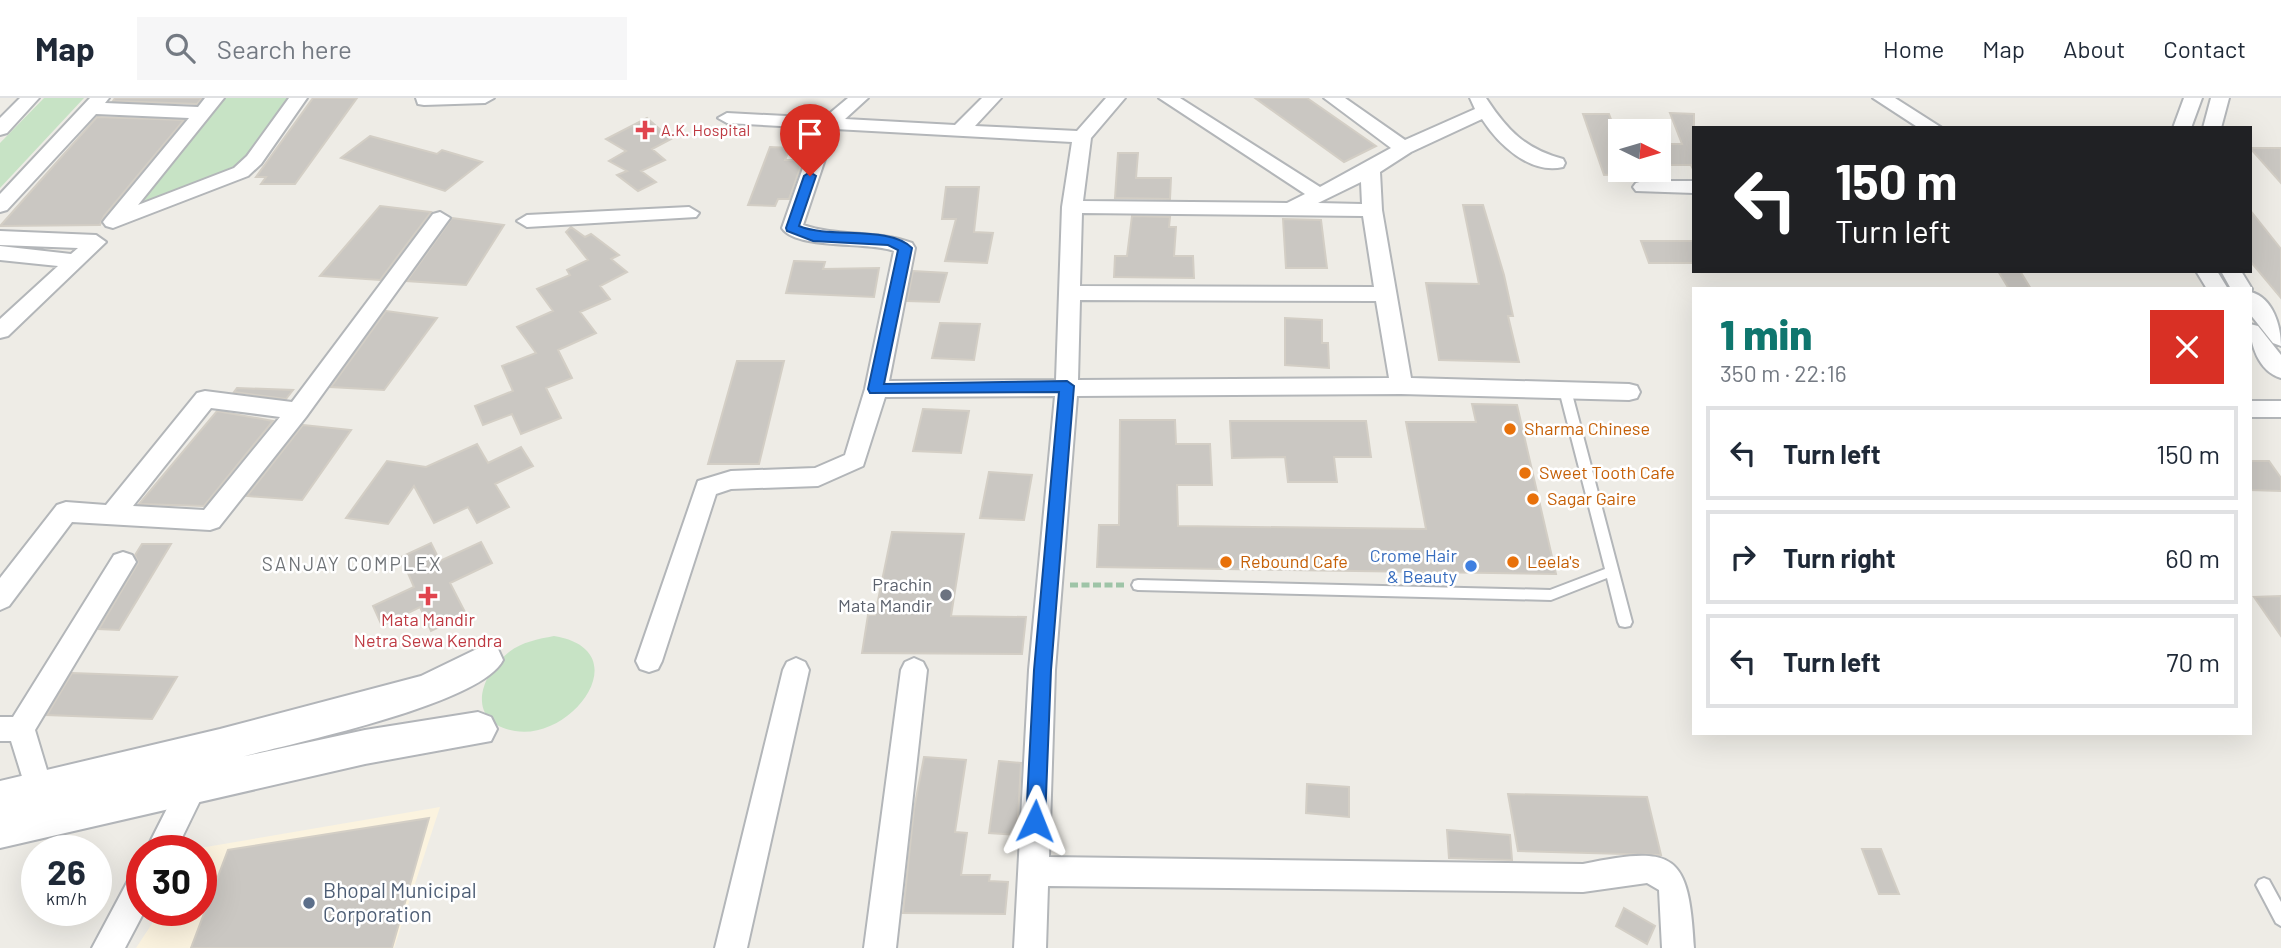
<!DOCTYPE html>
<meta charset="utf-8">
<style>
body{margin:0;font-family:Barlow,sans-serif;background:#f6f6f7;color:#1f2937;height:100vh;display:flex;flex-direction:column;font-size:26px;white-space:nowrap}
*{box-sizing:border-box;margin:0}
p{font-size:23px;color:#747a83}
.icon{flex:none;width:38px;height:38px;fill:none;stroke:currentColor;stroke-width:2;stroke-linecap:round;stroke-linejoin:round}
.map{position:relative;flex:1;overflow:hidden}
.side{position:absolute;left:1692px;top:189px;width:560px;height:448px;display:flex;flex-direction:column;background:#fff;border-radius:0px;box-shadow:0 7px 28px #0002}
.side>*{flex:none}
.top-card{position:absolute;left:1692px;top:28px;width:560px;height:147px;border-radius:0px;box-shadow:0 7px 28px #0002;background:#202124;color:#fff;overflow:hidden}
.needle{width:46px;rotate:95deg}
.tools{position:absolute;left:1608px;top:21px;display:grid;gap:14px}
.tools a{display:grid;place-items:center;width:63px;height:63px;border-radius:0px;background:#fff;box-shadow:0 7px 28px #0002;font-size:35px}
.speed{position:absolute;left:21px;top:737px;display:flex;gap:14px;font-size:35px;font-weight:700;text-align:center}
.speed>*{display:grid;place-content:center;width:91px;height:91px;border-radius:50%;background:#fff;box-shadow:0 7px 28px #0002;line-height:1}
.speed small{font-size:18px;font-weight:400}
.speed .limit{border:10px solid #d22;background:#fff;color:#111}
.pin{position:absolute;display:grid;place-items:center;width:60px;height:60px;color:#fff;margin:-72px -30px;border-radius:50% 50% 50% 0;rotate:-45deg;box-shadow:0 0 7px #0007}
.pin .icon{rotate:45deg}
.me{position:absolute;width:77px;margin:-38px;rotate:2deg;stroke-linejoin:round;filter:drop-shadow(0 0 5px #0008)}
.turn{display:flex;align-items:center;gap:24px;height:147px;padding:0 28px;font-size:32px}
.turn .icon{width:91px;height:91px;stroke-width:2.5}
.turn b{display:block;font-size:49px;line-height:60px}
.round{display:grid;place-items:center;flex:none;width:74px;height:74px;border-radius:0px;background:#f6f6f7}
.overview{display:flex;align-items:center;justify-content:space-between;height:119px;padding:0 28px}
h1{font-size:42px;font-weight:800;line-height:52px;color:#0f766e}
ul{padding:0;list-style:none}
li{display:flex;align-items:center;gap:21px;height:94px;margin:0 14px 10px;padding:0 14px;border:4px solid #e0e1e3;border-radius:0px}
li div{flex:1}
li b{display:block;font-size:26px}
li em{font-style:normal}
header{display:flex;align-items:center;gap:42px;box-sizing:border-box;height:98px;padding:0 35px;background:#fff;border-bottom:2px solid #e0e1e3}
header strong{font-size:33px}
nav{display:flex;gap:38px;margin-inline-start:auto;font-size:24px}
.search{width:490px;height:63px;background:#f6f6f7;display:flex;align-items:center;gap:18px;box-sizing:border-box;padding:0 24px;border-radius:0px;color:#747a83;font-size:26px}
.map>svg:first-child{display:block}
</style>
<header>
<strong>Map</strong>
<div class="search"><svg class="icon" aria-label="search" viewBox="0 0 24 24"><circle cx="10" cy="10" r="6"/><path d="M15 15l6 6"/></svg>Search here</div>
<nav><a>Home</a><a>Map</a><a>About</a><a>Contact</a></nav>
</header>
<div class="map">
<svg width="2281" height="850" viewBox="0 0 2281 850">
<rect width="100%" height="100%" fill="#eeece6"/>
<path fill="#fbf3df" d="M440 709 394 850H136L161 812H201L200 750Z"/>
<path fill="#c7e3c5" d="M44 0H84L0 90V45Z
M224 0H290L238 71 128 116Z
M554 538C639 552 573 643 515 633 465 624 479 578 509 554 522 544 538 541 554 538Z"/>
<path fill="#cac7c2" stroke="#d3cec5" stroke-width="2" d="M115 0H202L197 6 113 3Z
M313 0H357L295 86H261L266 79H256Z
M1255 0H1307L1376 48 1344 64Z
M1670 15 1694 16V73L1691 67H1659V46H1682Z
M1583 16H1609L1620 46V72H1630L1632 76 1604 77Z
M97 19 184 22 104 118 100 127 0 128Z
M647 20 671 41 652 51 665 62 641 73 656 84 638 93 617 77 627 73 609 63 626 53 606 41Z
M370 38 437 56 442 52 482 64 445 93 341 60Z
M770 49 790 50 785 62H803L789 101H778L775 108 748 107Z
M2250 50H2281V85Z
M1118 55H1138L1136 80H1171L1170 101 1115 100Z
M946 89H979L974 134 993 135 987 165 945 163 956 121H942Z
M1463 107H1483L1504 177 1513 218H1508L1519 264 1439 262 1426 185 1479 186Z
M380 108 431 114 380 182 320 178Z
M2250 112 2281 151V200L2250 163Z
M1132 118 1170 119 1169 129H1176L1174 158H1193L1194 180 1114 179 1115 158H1127Z
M452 120 504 127 466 187 407 183Z
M1283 121 1321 122 1327 170H1286Z
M571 129 585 139 591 136 619 157 611 161 627 174 600 188 610 201 580 214 596 235 558 252 572 280 546 290 561 320 521 336 512 316 483 327 475 308 513 293 502 268 536 255 517 229 553 213 537 191 570 177 567 172 588 162 566 134Z
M1641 143H1694V165H1649Z
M794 163 825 164 823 171 879 170 874 199 786 195Z
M913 173 947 175 939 204 907 203Z
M1998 173H2020L2031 191H2009Z
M386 213 437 220 384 292 331 289Z
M1285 220 1322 222V245H1328L1329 270 1285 267Z
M940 225 980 226 974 262 932 260Z
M737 263H784L759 366H708Z
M237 290 293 292 286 301 234 294Z
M1472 306 1517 307 1556 476 1097 469 1099 427H1119L1120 322H1175L1176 346H1210L1212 387H1177L1178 428 1426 431 1406 324H1476Z
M923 311 969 313 961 355 913 353Z
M217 313 273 323 204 408 139 406Z
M1230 323H1366L1371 359H1334L1337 384H1288L1285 359 1232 360Z
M303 327 351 332 302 402 247 398Z
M477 346 488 365 521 349 533 368 495 386 509 409 477 425 468 409 434 425 414 388 388 426 346 420 387 363 426 369Z
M2250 363H2269L2281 380V393L2250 392Z
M989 374 1032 377 1024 422 980 420Z
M892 434 964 436 951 518 1026 519 1022 556 862 555 868 517H875Z
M481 444 492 465 450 485 466 516 431 533 420 509 382 528 373 508 414 489 401 459 431 445 440 463Z
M142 446H171L119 532 99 531 138 465 135 457Z
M2281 498V538L2254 499Z
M72 575 177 579 152 621 47 617Z
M924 659 966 662 955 734 967 735 961 777H990L989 783 1008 784 1005 816 903 815 914 711Z
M999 663 1021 665 1017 737 989 735Z
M1307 686 1349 689V719L1306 715Z
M1508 696 1647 699 1661 757 1518 753Z
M429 720 392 850H191L228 752Z
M1447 732 1510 737 1512 762 1449 760Z
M1862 751H1881L1899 796H1879Z
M1624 810 1655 828 1647 846 1616 828Z"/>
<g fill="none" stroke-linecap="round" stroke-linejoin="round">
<g stroke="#b3b6b9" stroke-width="4">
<path id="lane" d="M1565 288 1571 292 1632 524 1630 528 1625 529 1620 528 1618 524 1607 480 1551 502 1138 492 1134 491 1132 487 1134 483 1138 482 1550 492 1605 471 1559 292Z
M2264 780 2269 782 2281 804V828L2276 825 2256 787 2259 782Z"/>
</g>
<g stroke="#b3b6b9" stroke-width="4">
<path id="street" d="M20 0H39L7 35 0 37V20Z
M90 0H109L105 5 198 9 205 0H224L138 107 234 70 247 58 289 0H307L261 66 248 78 113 130 106 128 103 124 106 120 189 20 96 16 7 112 0 114V96Z
M416 0H494L485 5 424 7 418 6Z
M848 0H868L845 21 955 27 982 0H1001L975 28 1077 33 1106 0H1125L1091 40 1083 103 1287 105 1305 96 1159 0H1180L1320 89 1391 50 1324 0H1345L1405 42 1475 11 1470 0H1486C1507 32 1525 51 1563 61L1565 65 1563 69C1530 77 1498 46 1482 21L1411 54 1380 74 1382 112 1411 280 1629 286 1637 288 1640 294 1637 300 1629 302 1401 296 1077 298 1055 572 1049 759 1583 766C1675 747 1689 755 1694 850H1662L1659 792 1647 785 1583 794 1048 788 1046 850H1014L1029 572 1055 298 885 299 863 368 818 388 731 391 716 396 662 563 658 571 649 574 640 571 636 563 698 383 731 373 815 370 845 357 865 291 894 153C868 143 797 152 782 130L817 30 727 25 718 20 727 15 824 20ZM835 31 1072 44 1062 109 1056 282 889 283 915 150 912 145C876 132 838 139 803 127ZM1361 84 1362 106 1318 105ZM1082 115 1363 118 1374 189 1080 188ZM1080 202 1376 203 1389 280 1078 282Z
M1873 0H1895L1942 30H1919Z
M2184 0H2202L2191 30H2173Z
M2211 0H2229L2221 30H2203Z
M1643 83H1694V95L1636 93 1633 89 1636 85Z
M689 109 699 115 696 119 527 129 517 123 527 117Z
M440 114 450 120 447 124 306 319 219 429 210 432 72 424 9 508 0 512V480L57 407 66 404 106 407 197 295 205 293 292 304 433 116ZM211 310 280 319 204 412 133 408Z
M0 133 96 137 106 144 8 238 0 240V221L58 168 0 162V148L71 156 78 150 0 147Z
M2196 173H2217L2228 191H2207Z
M2221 173H2241L2252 191 2251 194C2273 200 2281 228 2281 248L2273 245 2250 216V191H2231Z
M2250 226 2258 228 2281 257V280C2258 273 2250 246 2250 226Z
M2250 303H2281V319H2250Z
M123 454 132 457 136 464 35 632 53 692 49 701 39 705 29 701 11 643H0V619H13L114 457Z
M796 560 805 564 809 572 747 850H715L783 572 787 564Z
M914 560 923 564 927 572 896 850H864L901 572 905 564Z
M198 665 208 669 212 678 176 752H146L188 669Z
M142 773V812H145L125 850H92L131 777Z"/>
</g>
<g stroke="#b2b5b9" stroke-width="4">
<path id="secondary" d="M485 547 498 551 503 562C482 606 293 645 241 659L365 632 478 614 491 619 497 631 491 643 365 666 0 750V683L220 631 421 578Z"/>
</g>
<path stroke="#9ec4a7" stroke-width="5" stroke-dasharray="8 3.5" stroke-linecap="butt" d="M1070 487H1124"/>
<use href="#lane" fill="#fff" fill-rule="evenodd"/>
<use href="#street" fill="#fff" fill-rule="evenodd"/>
<use href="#secondary" fill="#fff" fill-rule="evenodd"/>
</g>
<path fill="#1a73e8" stroke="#114b97" stroke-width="2" d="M810 74 816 78 799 128C830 141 889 127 912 150L884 286 1067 283 1074 288 1051 572 1045 723 1042 729 1035 732 1029 729 1026 723 1034 572 1059 294 870 295 868 291 898 152 888 147 813 143 787 133 786 130 804 78Z"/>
<g fill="#e0444e" stroke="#fff" stroke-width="2.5">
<path d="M641.5 21.5h7v7h7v7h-7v7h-7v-7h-7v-7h7z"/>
<path d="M424.5 487.5h7v7h7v7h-7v7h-7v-7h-7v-7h7z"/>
</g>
<g fill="#e8710a" stroke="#fff" stroke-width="2.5">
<circle cx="1510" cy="331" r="7"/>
<circle cx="1525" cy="375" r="7"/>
<circle cx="1533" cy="401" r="7"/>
<circle cx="1226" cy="464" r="7"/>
<circle cx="1513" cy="464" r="7"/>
</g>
<circle fill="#3f7fe0" stroke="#fff" stroke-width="2.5" cx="1471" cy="468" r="7"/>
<circle fill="#6b7280" stroke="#fff" stroke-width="2.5" cx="946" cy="497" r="7"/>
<circle fill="#5c6f8a" stroke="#fff" stroke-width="2.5" cx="309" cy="805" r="7"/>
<g text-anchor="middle" stroke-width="5" stroke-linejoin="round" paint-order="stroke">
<g font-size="16" fill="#be3a42" stroke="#fff" text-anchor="start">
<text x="661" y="38">A.K. Hospital</text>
</g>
<g font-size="18" fill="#c56008" stroke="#fff" text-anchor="start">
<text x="1524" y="337">Sharma Chinese</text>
<text x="1539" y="381">Sweet Tooth Cafe</text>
<text x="1547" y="407">Sagar Gaire</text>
<text x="1240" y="470">Rebound Cafe</text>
<text x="1527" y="470">Leela's</text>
</g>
<g font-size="18" fill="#366cbe" stroke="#fff" text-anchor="end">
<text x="1457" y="464">Crome Hair<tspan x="1457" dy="21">&amp; Beauty</tspan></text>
</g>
<g font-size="18" fill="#5b616d" stroke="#fff" text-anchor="end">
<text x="932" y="493">Prachin<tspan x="932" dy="21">Mata Mandir</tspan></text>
</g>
<g font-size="18" fill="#be3a42" stroke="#fff">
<text x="428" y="528">Mata Mandir<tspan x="428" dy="21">Netra Sewa Kendra</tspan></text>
</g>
<g font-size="19" letter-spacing="2" fill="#6f7377" stroke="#fff">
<text x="352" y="473">SANJAY COMPLEX</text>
</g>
<g font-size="21" fill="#4e5e75" stroke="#fff" text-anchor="start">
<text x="323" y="800">Bhopal Municipal<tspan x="323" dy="24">Corporation</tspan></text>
</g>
</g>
</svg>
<div class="tools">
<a><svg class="needle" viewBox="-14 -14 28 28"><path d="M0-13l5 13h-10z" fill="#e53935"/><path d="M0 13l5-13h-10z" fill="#747a83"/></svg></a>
</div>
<div class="speed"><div>26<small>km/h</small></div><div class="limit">30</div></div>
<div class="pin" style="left:810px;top:78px;background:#d93025"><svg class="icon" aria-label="arrive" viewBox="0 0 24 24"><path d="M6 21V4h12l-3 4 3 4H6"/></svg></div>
<svg class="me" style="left:1035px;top:723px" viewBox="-20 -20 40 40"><path d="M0-17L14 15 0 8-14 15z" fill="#1a73e8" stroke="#fff" stroke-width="4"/></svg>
<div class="top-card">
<div class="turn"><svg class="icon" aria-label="left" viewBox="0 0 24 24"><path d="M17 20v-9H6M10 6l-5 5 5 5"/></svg><div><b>150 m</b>Turn left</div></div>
</div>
<section class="side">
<div class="overview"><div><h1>1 min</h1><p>350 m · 22:16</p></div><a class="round" style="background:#d93025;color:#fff"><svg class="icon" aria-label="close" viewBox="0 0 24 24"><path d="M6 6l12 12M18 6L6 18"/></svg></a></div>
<ul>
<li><svg class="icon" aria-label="left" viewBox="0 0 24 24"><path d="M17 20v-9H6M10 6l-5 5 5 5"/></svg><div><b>Turn left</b></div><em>150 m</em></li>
<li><svg class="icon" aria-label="right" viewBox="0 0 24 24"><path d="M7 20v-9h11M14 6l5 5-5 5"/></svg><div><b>Turn right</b></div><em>60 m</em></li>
<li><svg class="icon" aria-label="left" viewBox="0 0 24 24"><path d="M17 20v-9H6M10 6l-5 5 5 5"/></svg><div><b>Turn left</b></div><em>70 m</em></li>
</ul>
</section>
</div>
